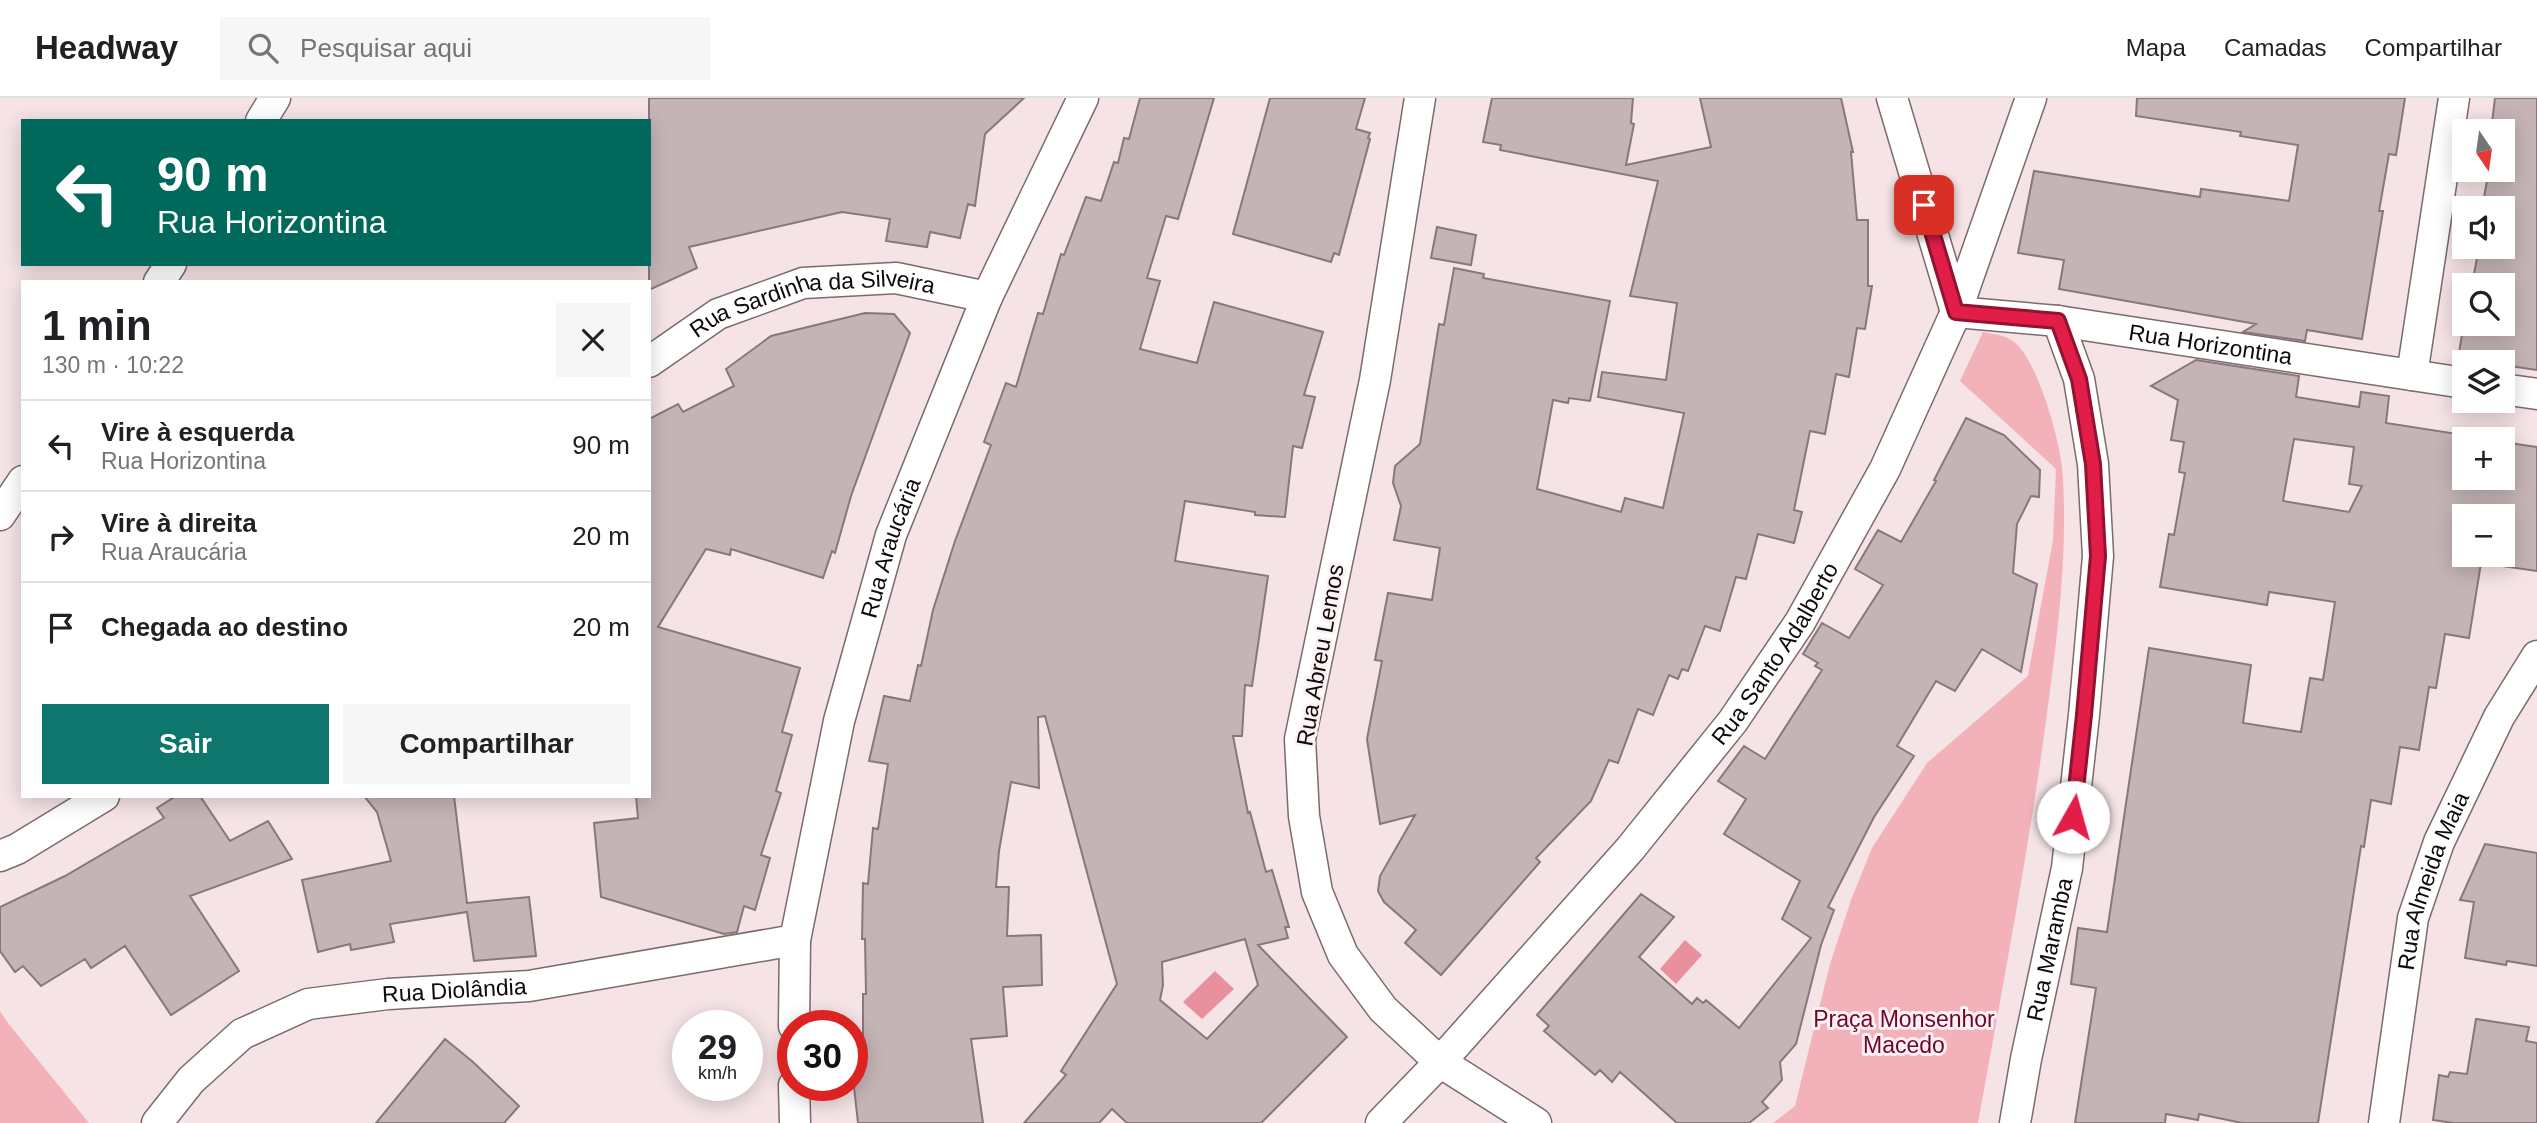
<!DOCTYPE html>
<html lang="pt">
<meta charset="utf-8">
<style>
body{margin:0;font-family:Arial,sans-serif;background:#f6f6f6;color:#202124;height:100vh;display:flex;flex-direction:column;font-size:26px;white-space:nowrap}
*{box-sizing:border-box;margin:0}
p{font-size:23px;color:#757577}
.icon{flex:none;width:38px;height:38px;fill:none;stroke:currentColor;stroke-width:2;stroke-linecap:round;stroke-linejoin:round}
.map{position:relative;flex:1;overflow:hidden}
.sheet{position:absolute;left:21px;top:182px;width:630px;height:518px;display:flex;flex-direction:column;background:#fff;border-radius:0px;box-shadow:0 4px 18px #0003}
.sheet>*{flex:none}
.hud{position:absolute;left:21px;top:21px;width:630px;height:147px;border-radius:0px;box-shadow:0 4px 18px #0003;background:#00695c;color:#fff;overflow:hidden}
.needle{width:46px;rotate:167deg}
.controls{position:absolute;left:2452px;top:21px;display:grid;gap:14px}
.controls a{display:grid;place-items:center;width:63px;height:63px;border-radius:0px;background:#fff;box-shadow:0 4px 18px #0003;font-size:35px}
.speed{position:absolute;left:672px;top:912px;display:flex;gap:14px;font-size:35px;font-weight:700;text-align:center}
.speed>*{display:grid;place-content:center;width:91px;height:91px;border-radius:50%;background:#fff;box-shadow:0 4px 18px #0003;line-height:1}
.speed small{font-size:18px;font-weight:400}
.speed .limit{border:10px solid #d22;background:#fff;color:#111}
.pin{position:absolute;display:grid;place-items:center;width:60px;height:60px;color:#fff;margin:-30px;border-radius:14px;box-shadow:0 4px 10px #0006}
.me{position:absolute;width:77px;margin:-38px;rotate:7deg;stroke-linejoin:round;filter:drop-shadow(0 0 5px #0008)}
.turn{display:flex;align-items:center;gap:24px;height:147px;padding:0 21px;font-size:32px}
.turn .icon{width:91px;height:91px;stroke-width:2.5}
.turn b{display:block;font-size:49px;line-height:60px}
.round{display:grid;place-items:center;flex:none;width:74px;height:74px;border-radius:0px;background:#f6f6f6}
.head{display:flex;align-items:center;justify-content:space-between;height:119px;padding:0 21px}
h1{font-size:42px;font-weight:700;line-height:52px}
.primary-button{display:flex;gap:14px;margin-top:auto;padding:14px 21px}
.primary-button a{flex:1;height:80px;border-radius:0px;background:#0f766e;color:#fff;font-size:28px;font-weight:700;line-height:80px;text-align:center}
.primary-button a+a{background:#f6f6f6;color:#202124}
ul{padding:0;list-style:none}
li{display:flex;align-items:center;gap:21px;height:91px;padding:0 21px;border-top:2px solid #e0e0e0}
li div{flex:1}
li b{display:block;font-size:26px}
li em{font-style:normal}
header{display:flex;align-items:center;gap:42px;box-sizing:border-box;height:98px;padding:0 35px;background:#fff;border-bottom:2px solid #e0e0e0}
header strong{font-size:33px}
nav{display:flex;gap:38px;margin-inline-start:auto;font-size:24px}
.search{width:490px;height:63px;background:#f6f6f6;display:flex;align-items:center;gap:18px;box-sizing:border-box;padding:0 24px;border-radius:0px;color:#757577;font-size:26px}
.map>svg:first-child{display:block}
</style>
<header>
<strong>Headway</strong>
<div class="search"><svg class="icon" aria-label="search" viewBox="0 0 24 24"><circle cx="10" cy="10" r="6"/><path d="M15 15l6 6"/></svg>Pesquisar aqui</div>
<nav><a>Mapa</a><a>Camadas</a><a>Compartilhar</a></nav>
</header>
<div class="map">
<svg width="2537" height="1025" viewBox="0 0 2537 1025">
<rect width="100%" height="100%" fill="#f5e3e5"/>
<path fill="#f3b2ba" d="M1983 234C1993 236 2004 237 2013 243 2037 260 2059 340 2062 369 2069 452 2057 541 2046 623 2028 757 2002 891 1978 1025H1773L1795 1008 1830 866 1851 802 1872 750 1927 665 2028 578 2053 442 2056 371 1960 283Z
M0 913 8 925 89 1025H0Z"/>
<path fill="#e9909e" d="M1685 842 1702 857 1676 886 1660 871Z
M1215 873 1234 891 1202 921 1183 904Z"/>
<path fill="#c5b4b6" stroke="#88787a" stroke-width="2" fill-rule="evenodd" d="M649 0H1024L985 36 975 108 968 106 960 140 930 134 927 149 886 143 890 121 842 114 689 149 697 170 649 192Z
M1140 0H1214L1178 121 1166 118 1147 180 1160 183 1140 251 1197 265 1214 204 1323 234 1304 297 1315 299 1302 350 1293 348 1285 419 1255 417V414L1185 403 1175 463 1268 478 1252 588 1245 587 1242 638H1233L1248 715 1250 714 1266 774 1272 772 1289 829H1285L1288 840 1258 847 1347 939 1261 1025H1127L1112 1011 1099 1025H1024L1066 977 1061 973 1117 886 1045 618 1038 619 1039 690 1011 684 999 753 996 789H1009L1007 838 1041 837 1042 887 1003 889 1007 938 971 941 983 1025H858L853 980 863 977V896H866L865 841H862L863 785 868 786 873 730 878 731 888 666 869 663 884 598 910 603 918 567 921 568 933 512 955 443 991 347 984 344 1006 285 1016 289 1038 215 1043 216 1061 156 1064 157 1086 99 1101 103 1114 64 1118 65 1124 40 1129 41ZM1245 841 1258 887 1207 941 1160 902 1163 887 1162 864Z
M1270 0H1365L1356 31 1370 35 1368 40 1370 41 1339 157 1334 155 1331 164 1233 136Z
M1492 0H1633L1631 25 1634 26 1626 67 1711 49 1700 0H1841L1853 54H1851L1857 122H1868V188H1872L1865 231 1857 230 1849 279 1836 276 1825 336 1810 333 1794 412 1802 414 1794 445 1758 436 1746 481 1736 479 1720 533 1705 528 1688 573 1682 571 1678 581 1669 577 1653 617 1638 611 1618 665 1609 662 1591 703 1536 760 1540 764 1441 877 1405 845 1416 832 1384 804 1378 793 1380 778 1415 717 1380 726 1367 641 1382 563 1375 562 1388 495 1432 502 1440 450 1394 442 1401 408 1393 385 1395 368 1420 346 1439 226 1444 227 1454 170 1484 176 1483 180 1610 203 1590 303 1569 300 1568 305 1553 302 1537 391 1621 414 1625 400 1663 410 1684 315 1598 299 1602 274 1666 282 1677 205 1630 198 1658 83 1500 52 1501 47 1483 44Z
M2137 0H2405L2396 57 2389 56 2379 113H2383L2362 241 2307 232 2305 243 2243 234 2256 226 2059 191 2064 162 2018 155 2034 73 2200 99 2201 91 2289 103 2298 47 2240 38 2241 34 2136 18Z
M2495 0H2537V272L2502 267V264L2458 260 2464 225 2502 226V187H2472L2479 149H2502V110H2482L2489 72H2502V33H2491Z
M1437 129 1476 137 1471 167 1431 160Z
M865 215 894 216 910 235 851 398 835 455 832 453 823 480 731 451 730 457 706 451 658 529 800 570 782 634 792 637 776 693 781 695 761 757 770 760 755 812 744 808 737 834 724 836 601 799 594 725 638 720 636 698H649V321L678 306 683 314 734 288 726 271 771 238Z
M2196 262 2299 278 2296 299 2359 309 2361 294 2389 298 2386 325 2489 341H2464V380H2502V344L2537 349V473L2481 465 2469 540 2445 536 2436 590 2429 589 2419 652 2400 649 2391 706 2371 702 2364 749 2361 748 2318 1025H2242L2199 1016 2198 1022 2166 1016 2165 1025H2075L2096 890 2071 886 2078 830 2107 834 2149 550 2251 567 2243 625 2301 634 2310 580 2323 582 2328 550 2335 504 2269 494 2267 507 2160 489 2169 436 2174 437 2185 375 2179 374 2184 344 2171 342 2178 302 2151 288ZM2294 341 2354 349 2349 386 2362 388 2349 414 2283 403ZM2464 418H2502V457H2464Z
M1966 320 2004 337 2040 372 2039 399 2031 398 2017 426 2013 475 2037 486 2021 574 1982 551 1955 593 1936 583 1897 648 1914 658 1874 719 1828 809 1834 812 1821 847 1796 946 1780 964 1782 982 1762 1004 1768 1010 1749 1025H1677L1620 974 1612 984 1600 972 1595 977 1544 933 1549 928 1537 917 1641 796 1674 819 1639 859 1692 906 1697 900 1703 905 1706 902 1739 930 1811 840 1782 821 1800 783 1724 736 1746 701 1718 683 1744 648 1765 661 1822 572 1815 568 1818 565 1803 556 1822 525 1849 540 1883 487 1855 471 1878 432 1901 444 1936 383 1934 382Z
M176 698H200L230 743 268 723 292 761 190 798 239 873 171 917 125 848 91 870 85 861 41 888 23 868 15 874 0 853V809L65 778 164 720 157 710Z
M364 698H454L467 805 529 799 536 858 474 863 467 814 390 826 394 844 351 852 350 846 318 854 302 782 391 763 377 714Z
M2485 746 2537 755V868L2507 863 2506 867 2465 860 2474 804 2460 802Z
M2476 921 2529 929 2526 943 2537 945V1025H2453L2433 1022 2439 977 2448 979 2450 974 2467 976Z
M445 941 473 964 519 1008 504 1025H376Z"/>
<g fill="none" stroke-linecap="round" stroke-linejoin="round">
<g stroke="#7a6b6c" stroke-width="33">
<g id="minor">
<path d="M1420 0 1375 282 1300 641 1304 718 1317 794 1343 857 1383 911 1440 964 1536 1025"/>
<path id="s1" d="M1892 0 1956 214 2058 223 2464 285"/>
<path d="M261 23 275 0"/>
<path d="M159 184 171 166"/>
<path id="s2" d="M649 264 718 216 803 185 896 180 987 199"/>
<path d="M2412 277 2454 0"/>
<path d="M2502 291 2537 296"/>
<path d="M0 417 23 383"/>
<path d="M0 758 17 751 104 698"/>
<path id="s3" d="M794 928 795 842 839 623 891 437 987 199 1083 0"/>
<path d="M794 987 795 1025"/>
<path id="s4" d="M157 1025 191 982 242 936 308 906 388 896 529 888 795 842"/>
<path id="s5" d="M1381 1025 1440 964 1630 751 1733 623 1800 524 1885 371 1956 214 2031 0"/>
<path id="s6" d="M2015 1025 2026 961 2067 770 2084 617 2098 458 2093 366 2079 281 2058 223"/>
<path id="s7" d="M2384 1025 2413 820 2439 744 2499 619 2537 558"/>
</g>
</g>
<use href="#minor" stroke="#fff" stroke-width="30"/>
</g>
<g fill="none" stroke-linecap="round" stroke-linejoin="round">
<g stroke="#92132f" stroke-width="18">
<path id="route" d="M1924 107 1956 214 2058 223 2079 281 2093 366 2098 458 2084 617 2073 719"/>
</g>
<use href="#route" stroke="#e11d48" stroke-width="12"/>
</g>
<g text-anchor="middle" stroke-width="6" stroke-linejoin="round" paint-order="stroke">
<g font-size="23" fill="#0f090a" stroke="#fdf2f3">
<text dy="8" stroke="none"><textPath href="#s2" startOffset="180">Rua Sardinha da Silveira</textPath></text>
<text dy="8" stroke="none"><textPath href="#s1" startOffset="480">Rua Horizontina</textPath></text>
<text dy="8" stroke="none"><textPath href="#s3" startOffset="490">Rua Araucária</textPath></text>
<text dy="8" stroke="none"><textPath href="#s5" startOffset="614">Rua Santo Adalberto</textPath></text>
<text transform="translate(1320 557) rotate(-80)" y="8">Rua Abreu Lemos</text>
<text dy="8" stroke="none"><textPath href="#s7" startOffset="248">Rua Almeida Maia</textPath></text>
<text dy="8" stroke="none"><textPath href="#s6" startOffset="177">Rua Maramba</textPath></text>
<text dy="8" stroke="none"><textPath href="#s4" startOffset="343">Rua Diolândia</textPath></text>
</g>
<g font-size="23" fill="#72042b" stroke="#fdf2f3">
<text x="1904" y="929">Praça Monsenhor<tspan x="1904" dy="26">Macedo</tspan></text>
</g>
</g>
</svg>
<div class="controls">
<a><svg class="needle" viewBox="-14 -14 28 28"><path d="M0-13l5 13h-10z" fill="#e53935"/><path d="M0 13l5-13h-10z" fill="#757577"/></svg></a>
<a><svg class="icon" aria-label="sound" viewBox="0 0 24 24"><path d="M4 9h4l5-4v14l-5-4H4zM17 9q2 3 0 6"/></svg></a>
<a><svg class="icon" aria-label="search" viewBox="0 0 24 24"><circle cx="10" cy="10" r="6"/><path d="M15 15l6 6"/></svg></a>
<a><svg class="icon" aria-label="layers" viewBox="0 0 24 24"><path d="M12 4l9 5-9 5-9-5zM3 14l9 5 9-5"/></svg></a>
<a>+</a>
<a>−</a>
</div>
<div class="speed"><div>29<small>km/h</small></div><div class="limit">30</div></div>
<div class="pin" style="left:1924px;top:107px;background:#d93025"><svg class="icon" aria-label="arrive" viewBox="0 0 24 24"><path d="M6 21V4h12l-3 4 3 4H6"/></svg></div>
<svg class="me" style="left:2073px;top:719px" viewBox="-20 -20 40 40"><circle r="19" fill="#fff"/><path d="M0-13L10 11 0 6-10 11z" fill="#e11d48"/></svg>
<div class="hud">
<div class="turn"><svg class="icon" aria-label="left" viewBox="0 0 24 24"><path d="M17 20v-9H6M10 6l-5 5 5 5"/></svg><div><b>90 m</b>Rua Horizontina</div></div>
</div>
<section class="sheet">
<div class="head"><div><h1>1 min</h1><p>130 m · 10:22</p></div><a class="round"><svg class="icon" aria-label="close" viewBox="0 0 24 24"><path d="M6 6l12 12M18 6L6 18"/></svg></a></div>
<ul>
<li><svg class="icon" aria-label="left" viewBox="0 0 24 24"><path d="M17 20v-9H6M10 6l-5 5 5 5"/></svg><div><b>Vire à esquerda</b><p>Rua Horizontina</p></div><em>90 m</em></li>
<li><svg class="icon" aria-label="right" viewBox="0 0 24 24"><path d="M7 20v-9h11M14 6l5 5-5 5"/></svg><div><b>Vire à direita</b><p>Rua Araucária</p></div><em>20 m</em></li>
<li><svg class="icon" aria-label="arrive" viewBox="0 0 24 24"><path d="M6 21V4h12l-3 4 3 4H6"/></svg><div><b>Chegada ao destino</b></div><em>20 m</em></li>
</ul>
<div class="primary-button"><a>Sair</a><a>Compartilhar</a></div>
</section>
</div>
